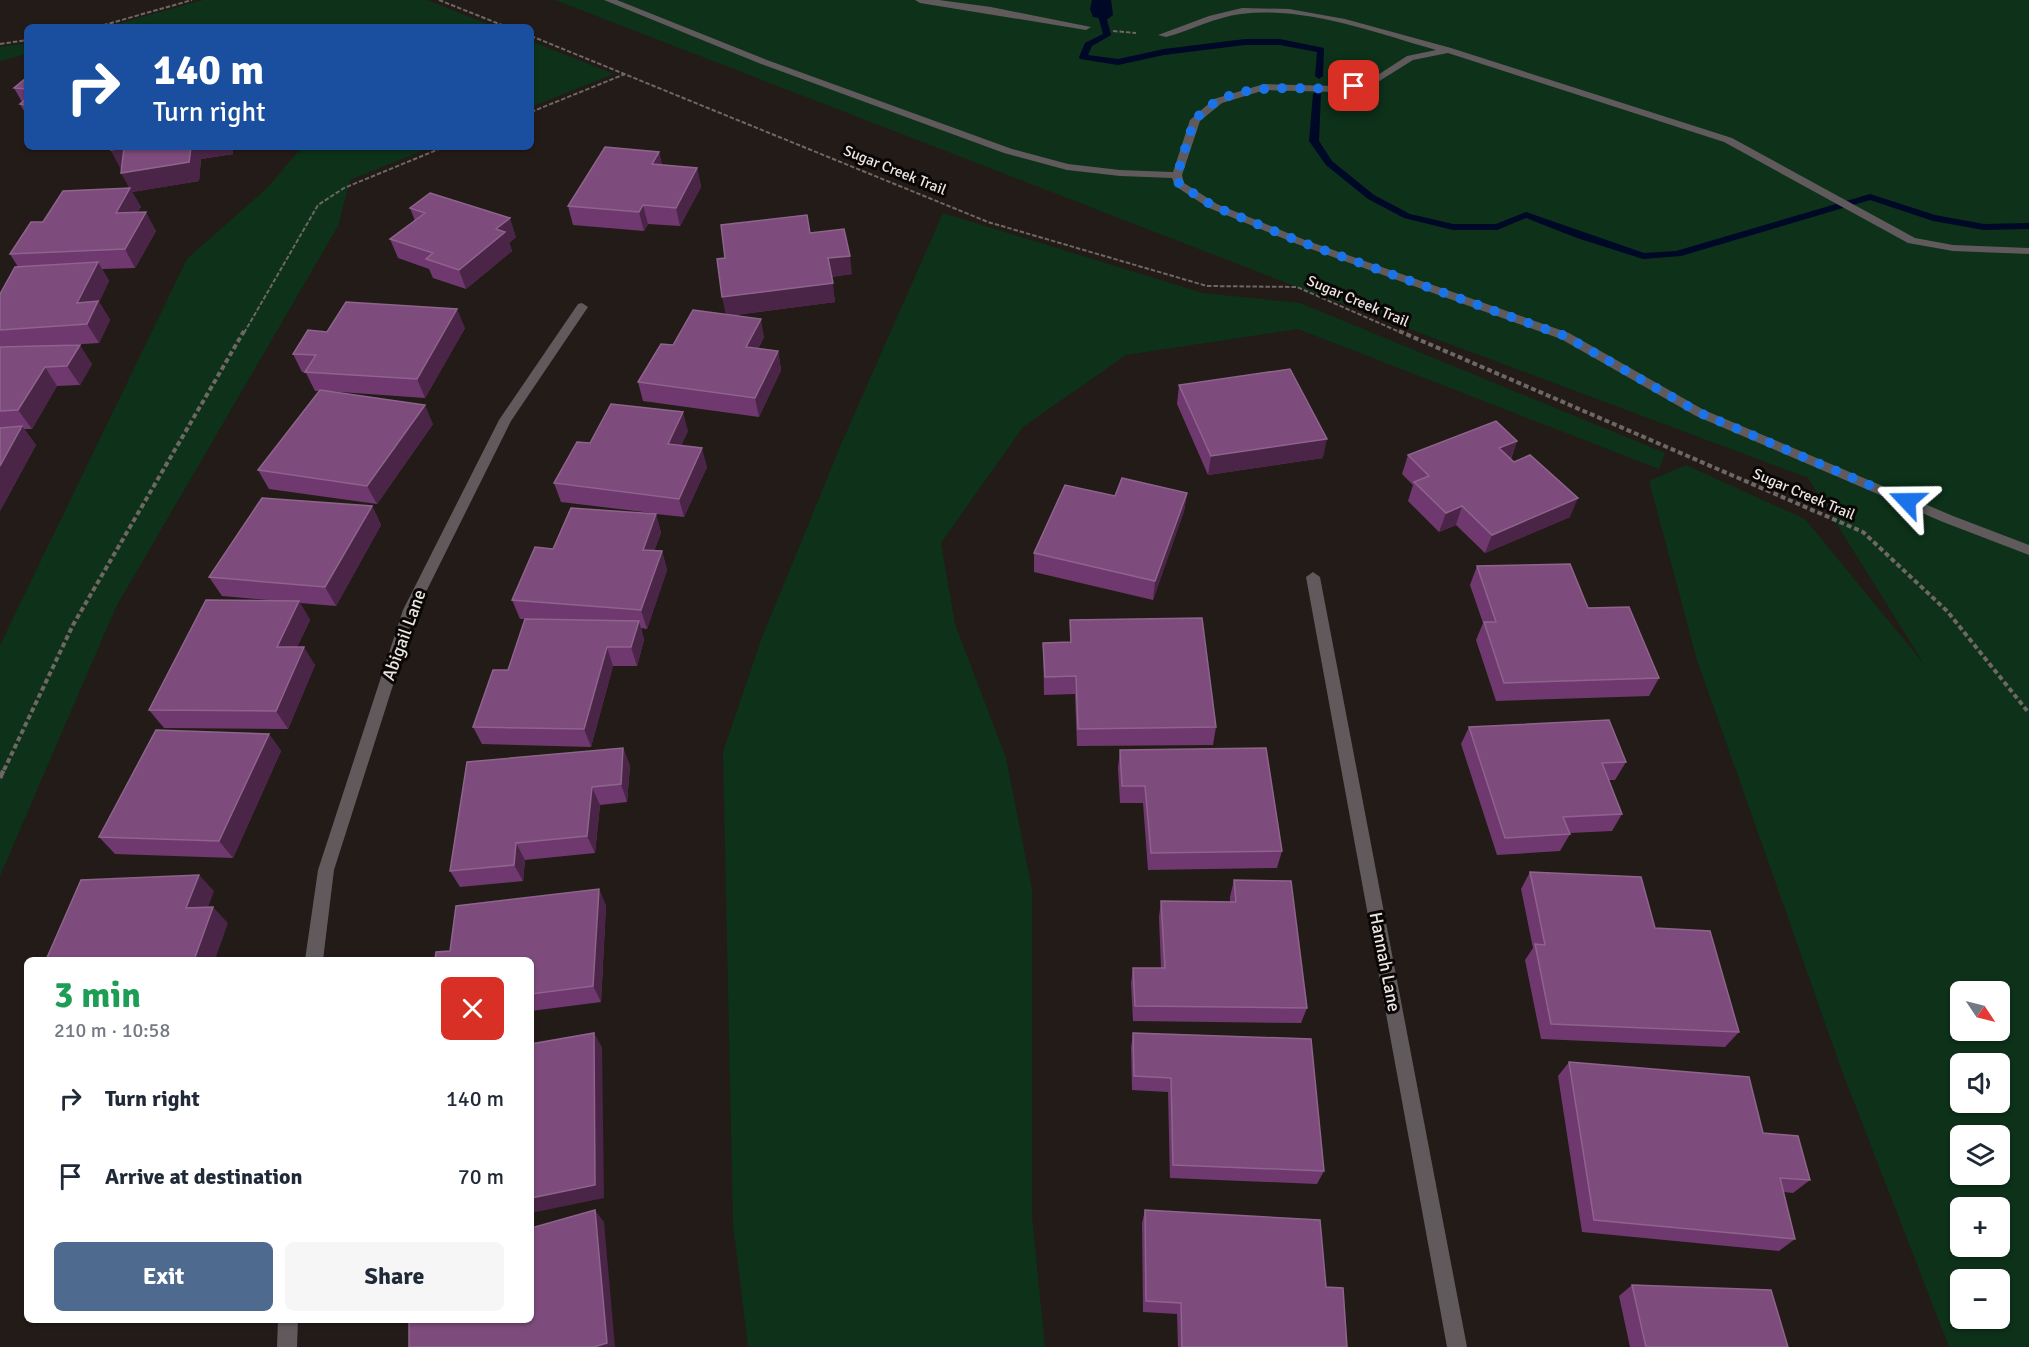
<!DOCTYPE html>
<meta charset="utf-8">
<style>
body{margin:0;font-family:Signika,sans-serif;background:#f6f6f7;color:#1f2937;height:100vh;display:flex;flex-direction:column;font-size:22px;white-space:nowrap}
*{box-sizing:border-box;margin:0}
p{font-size:20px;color:#747a83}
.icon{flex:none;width:33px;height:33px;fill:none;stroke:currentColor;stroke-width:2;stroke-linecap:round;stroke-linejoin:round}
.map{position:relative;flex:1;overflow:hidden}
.details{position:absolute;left:24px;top:957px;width:510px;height:366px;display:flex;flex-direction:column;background:#fff;border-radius:9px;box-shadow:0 2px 4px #0004}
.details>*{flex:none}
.guide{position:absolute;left:24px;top:24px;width:510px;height:126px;border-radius:9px;box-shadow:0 2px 4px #0004;background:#1a4fa0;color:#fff;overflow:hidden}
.needle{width:39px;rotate:125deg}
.buttons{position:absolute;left:1950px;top:981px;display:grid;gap:12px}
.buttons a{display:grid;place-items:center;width:60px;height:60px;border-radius:9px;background:#fff;box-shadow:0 2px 4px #0004;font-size:30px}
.pin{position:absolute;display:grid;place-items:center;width:51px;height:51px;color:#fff;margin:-26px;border-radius:12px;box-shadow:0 3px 9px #0006}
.me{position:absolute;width:66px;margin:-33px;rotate:293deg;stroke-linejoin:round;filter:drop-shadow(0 0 4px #0008)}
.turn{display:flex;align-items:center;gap:21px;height:126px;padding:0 30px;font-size:27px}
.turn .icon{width:78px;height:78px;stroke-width:2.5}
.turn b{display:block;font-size:42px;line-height:51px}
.round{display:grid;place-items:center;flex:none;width:63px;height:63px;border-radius:9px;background:#f6f6f7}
.overview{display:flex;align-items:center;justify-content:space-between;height:102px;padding:0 30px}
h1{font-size:36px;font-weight:800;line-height:45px;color:#1e9e55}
.button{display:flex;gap:12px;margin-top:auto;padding:12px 30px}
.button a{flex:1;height:69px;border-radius:9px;background:#4e6b8f;color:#fff;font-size:24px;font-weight:800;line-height:69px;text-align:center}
.button a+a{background:#f6f6f7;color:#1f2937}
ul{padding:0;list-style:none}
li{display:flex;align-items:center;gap:18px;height:78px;padding:0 30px}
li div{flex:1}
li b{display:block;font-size:22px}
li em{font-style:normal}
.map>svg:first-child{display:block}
</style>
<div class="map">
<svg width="2029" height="1347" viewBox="0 0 2029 1347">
<rect width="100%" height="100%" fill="#231b17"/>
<path fill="#0d3119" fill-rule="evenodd" d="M203 0H427L495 27H106Z
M555 0H2029V1347H1949L1842 1071 1697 660 1649 481 1686 465 1805 519 1924 664 1808 478 1297 287ZM1960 992H2000V1030H1960ZM1960 1064H2000V1102H1960ZM1960 1136H2000V1174H1960ZM1960 1208H2000V1246H1960ZM1960 1280H2000V1318H1960Z
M531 41 614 74 531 107Z
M27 43V54L0 61V47Z
M302 147H432L350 180 338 226 116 607 0 876V645L187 259 267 188Z
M943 213 1203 293 1300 303 1665 453 1659 469 1298 329 1126 355 1023 427 941 543 955 624 1006 758 1032 890V1216L1045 1347H748L733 1224 723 752 761 640 842 442Z"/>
<path fill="#000827" d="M1092 0H1111L1113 15 1108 19 1093 17 1090 9Z"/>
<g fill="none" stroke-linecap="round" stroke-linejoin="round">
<path fill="#000827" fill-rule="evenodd" d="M1098 0H1106L1105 12 1111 35 1092 46 1088 55 1118 59 1164 49 1245 39H1280L1324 48 1323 76 1319 79 1315 76 1317 52 1280 45H1245L1164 55 1118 65 1080 59 1079 57 1085 43 1103 34 1097 12Z
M1317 91 1321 94 1319 141 1332 161 1374 195 1410 214 1453 224H1496L1526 212 1644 253 1676 251 1870 194 1935 215 1984 224 2029 223V229L1984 230 1933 221 1870 200 1681 256 1643 259 1577 238 1526 218 1497 230H1453L1404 218 1368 199 1326 165 1309 141 1313 94Z"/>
<path stroke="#6e6764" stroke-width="2" stroke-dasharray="4.5 2" stroke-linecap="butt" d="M439 0 507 27
M97 27 192 0
M1113 31 1136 33
M531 36 988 222 1207 286 1297 287 1402 333
M0 44 27 40
M531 112 625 74
M244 333 318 205 344 188 444 147"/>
<path stroke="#6e6764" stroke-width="4" stroke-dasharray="5 3" stroke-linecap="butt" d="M1399 331 1863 532 1947 611 2029 713
M4 770 73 625 244 331"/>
<path stroke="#6e6764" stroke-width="4.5" stroke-dasharray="8 4" stroke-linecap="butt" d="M0 778 4 769"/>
<path fill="#605a5c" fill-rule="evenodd" d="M604 0H617L767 60 1012 149 1068 164 1120 170 1173 172 1190 120 1214 99 1264 84 1335 86 1370 80 1407 56 1436 50C1375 33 1306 6 1241 14 1216 17 1191 30 1166 37L1158 35 1209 16 1242 8 1289 9 1345 19 1451 48 1732 138 1915 238 1953 245 2029 248V254L1953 251 1908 243 1724 142 1448 53 1413 60 1373 85 1335 92 1265 90 1222 103 1200 121 1182 175 1184 183 1217 204 1305 240 1569 333 1704 410 1953 516 2029 545V555L1943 522 1696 416 1561 339 1297 244 1209 208 1175 186 1172 178 1120 176 1067 170 1004 153 761 64Z
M915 0H939L991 7 1091 27 1086 30 920 3Z"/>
<path fill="#605a5c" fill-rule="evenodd" d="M582 303 588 307 511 421 417 610 334 870 323 960H305L318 870 403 610 499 420 578 304Z
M1313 572 1320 577 1467 1347H1447L1306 577Z
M278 1320H298L297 1347H277Z"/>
</g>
<path fill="#6f3970" d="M27 77V116L20 104 22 102 14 88Z
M111 150 233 154 201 159 199 181 132 192 141 207 137 212 156 231 135 268 102 269 109 281 99 302 110 320 99 343 68 345 92 364 80 385 57 386 32 429H24L36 445 0 511V294L18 267 10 254 43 222 129 188 122 168 121 169Z
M659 152 662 165 697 168 701 187 680 226 648 224 644 231 573 225 568 206Z
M410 208 516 237 509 243 512 251 466 289 433 278 429 269 398 258 390 239 415 221Z
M810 233 852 274 831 277 835 302 735 315 764 337 758 349 778 351 781 370 759 417 643 401 638 382 726 314 725 258Z
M465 328 425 398 326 391 433 424 377 504 269 489 258 470 320 391H315L306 373 302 372 293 354 327 332Z
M1179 385 1323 458 1208 475 1177 404Z
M688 431 681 445 707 467 684 517 656 514 661 533 654 551H662L667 570 647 629 641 628 644 640 637 666H613L591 747 482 744 473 727 508 670 525 619H520L512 600 553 549 652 513 561 502 554 483 590 443Z
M1517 441 1511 459 1570 517 1485 553 1456 525 1439 532 1408 501 1413 485 1402 474 1408 455Z
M1187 493 1184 511 1153 600 1034 572V553L1115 496Z
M372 506 381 525 336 606 300 603 310 620 297 647 315 665 288 729 164 728 149 710 281 601 222 596 209 577Z
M1477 566 1588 608 1659 678 1649 696 1496 701 1476 640 1483 623 1470 585Z
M1070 620 1216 727 1213 745 1077 746 1075 694 1044 695 1043 643 1070 642Z
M1469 727 1626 762 1615 780H1609L1622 814 1612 831 1570 833V834L1560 851 1497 855 1461 744Z
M269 734 281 751 233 858 115 854 99 837Z
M623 748 630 766 627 802 600 805 595 853 525 860 523 881 460 887 450 871Z
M1120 750 1282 851 1277 868 1148 870 1143 803H1120L1118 768Z
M1530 872 1655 928 1739 1032 1725 1047 1541 1039 1525 960 1533 948 1521 889Z
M1234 880 1307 1008 1301 1023 1133 1021 1131 983 1133 968H1161L1159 917 1161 901 1230 902V897Z
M606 905 601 1002 531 1011V960L450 951Z
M1133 1033 1324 1171 1317 1184 1170 1178 1168 1092 1132 1090 1131 1048Z
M1569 1062 1763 1133 1810 1180 1793 1193 1784 1192 1795 1239 1779 1251 1582 1232 1558 1076Z
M1145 1210 1326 1287 1347 1347H1178L1177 1314 1143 1312 1142 1223Z
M1632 1285 1788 1347H1630L1619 1296Z"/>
<path fill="#4b2547" d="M191 147H233V154L201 159 199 181 132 192 141 207 126 232 116 213 130 189 121 173Z
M124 148 134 167 121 169 111 150Z
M659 152 663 170 652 164Z
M697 168 701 187 680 226 676 208Z
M643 205 648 224 644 231 639 212Z
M146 212 156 231 135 268 125 249Z
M510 218 516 237 509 243 512 251 466 289 459 270 496 229Z
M850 256 852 274 830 277 828 258Z
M98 262 109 281 99 302 110 320 99 343 87 324 77 303Z
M833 283 835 302 726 316 722 297Z
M457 309 465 328 425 398 417 379Z
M761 319 764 337 749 366 746 347Z
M80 345 92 364 80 385 67 366Z
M778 351 781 370 759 417 755 398Z
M45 367 57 386 32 429 18 410Z
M425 405 433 424 377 504 367 486Z
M683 412 688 431 673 463 668 444Z
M22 426 36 445 0 511V466Z
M1327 439 1323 458 1208 475 1211 456Z
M1517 441 1510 460 1499 448Z
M702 448 707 467 684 517 679 499Z
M1187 493 1184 511 1153 600 1155 581Z
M1578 498 1570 517 1485 553 1492 535Z
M372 506 381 525 336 606 325 587Z
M1462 506 1456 525 1439 532 1446 513Z
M656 514 661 533 648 568 643 550Z
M662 551 667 570 647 629 641 610Z
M299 601 310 620 289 665 277 647Z
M639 621 644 640 637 666 631 647Z
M304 647 315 665 288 729 276 711Z
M607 647 613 666 591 747 584 729Z
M269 734 281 751 233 858 219 841Z
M623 748 630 766 627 802 621 784Z
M592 787 600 805 595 853 587 836Z
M516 843 525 860 523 881 514 865Z
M199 875 214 891 202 924 186 908Z
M599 889 606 905 601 1002 593 986Z
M213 907 228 923 215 960H194Z
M594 1033 602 1047 604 1198 531 1213V1198Z
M595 1210 604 1222 615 1347H594Z"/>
<path fill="#7d4b7c" stroke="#8e648c" stroke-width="1.5" d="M27 77V89L14 88Z
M27 98V105L20 104Z
M111 147H191L189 162 121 173 124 148 111 150Z
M605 147 659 152 652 164 697 168 676 208 643 205 639 212 568 206Z
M130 188 116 213 146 212 125 249 10 254 31 222H43L63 191Z
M430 193 510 218 496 229 505 232 459 270 426 259 433 253 390 239 425 213 410 208Z
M807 215 810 233 844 229 850 256 828 258 833 283 722 297 717 259 725 258 721 225Z
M98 262 77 303 98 301 87 324 0 330V294L15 267Z
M346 302 457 309 417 379 305 372 316 355 293 354 308 330 327 332Z
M693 310 761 319 746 347 778 351 755 398 638 382 661 344 673 345Z
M80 345 67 366 45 367 18 410 0 411V347Z
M1290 369 1327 439 1211 456 1179 385Z
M320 390 425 405 367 486 258 470Z
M611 404 683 412 668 444 702 448 679 499 554 483 577 442 590 443Z
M1496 421 1517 441 1499 448 1514 462 1530 455 1578 498 1492 535 1462 506 1446 513 1414 482 1429 476 1408 455Z
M22 426 0 466V428Z
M1122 478 1187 493 1155 581 1034 553 1065 485 1115 496Z
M262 498 372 506 325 587 209 577Z
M571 508 656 514 643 550 662 551 641 610 512 600 535 547 553 549Z
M1570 564 1588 608 1629 607 1659 678 1504 683 1484 622H1496L1477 566Z
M206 600 299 601 277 647H304L276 711 149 710Z
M1202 618 1216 727 1078 729 1076 676 1045 677 1043 643 1071 642 1070 620Z
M525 619 639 621 631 647H607L584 729 473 727 493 670H508Z
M1609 720 1626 762 1602 763 1622 814 1563 817 1570 834 1505 838 1469 727Z
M156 730 269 734 219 841 99 837Z
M623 748 621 784 592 787 587 836 516 843 514 865 450 871 467 762Z
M1266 748 1282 851 1151 853 1145 786H1122L1120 750Z
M1530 872 1641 877 1655 928 1710 931 1739 1032 1551 1024 1535 944 1545 945Z
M199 875 186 908 213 907 194 960H46L81 880Z
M1234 880 1291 881 1307 1008 1135 1006 1133 968H1165L1161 901 1236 902Z
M599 889 593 986 531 994V960H435L436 952 450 951 456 906Z
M594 1033 595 1185 531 1198V1044Z
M1133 1033 1311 1039 1324 1171 1173 1165 1171 1078 1134 1076Z
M1569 1062 1749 1077 1763 1133 1798 1136 1810 1180 1780 1178 1795 1239 1594 1220Z
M595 1210 607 1343 594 1347H409V1323L421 1320H531V1228Z
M1145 1210 1320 1220 1326 1287 1343 1288 1347 1347H1182L1181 1303 1146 1301Z
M1632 1285 1771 1290 1788 1347H1646Z"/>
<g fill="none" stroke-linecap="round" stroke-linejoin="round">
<path stroke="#1a73e8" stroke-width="10" stroke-dasharray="0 18" d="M1354 86C1304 95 1234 73 1196 119 1191 126 1181 164 1177 175L1179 184 1213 206 1301 242 1565 336 1700 413 1907 501"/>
</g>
<g text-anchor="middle" stroke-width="6" stroke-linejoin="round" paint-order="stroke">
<g font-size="15" fill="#ebe5e2" stroke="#0a0605">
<text transform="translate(895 170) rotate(22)" y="5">Sugar Creek Trail</text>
<text transform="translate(1358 301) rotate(23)" y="5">Sugar Creek Trail</text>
<text transform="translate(1804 494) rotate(23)" y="5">Sugar Creek Trail</text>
</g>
<g font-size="18" fill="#ebe5e2" stroke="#0a0605">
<text transform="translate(404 635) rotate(-70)" y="6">Abigail Lane</text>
<text transform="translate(1385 962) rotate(79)" y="6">Hannah Lane</text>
</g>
</g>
</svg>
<div class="buttons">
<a><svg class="needle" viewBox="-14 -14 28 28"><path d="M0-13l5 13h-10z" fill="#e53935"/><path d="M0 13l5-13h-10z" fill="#747a83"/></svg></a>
<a><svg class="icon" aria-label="sound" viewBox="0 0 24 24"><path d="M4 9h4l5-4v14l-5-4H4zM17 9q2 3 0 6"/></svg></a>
<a><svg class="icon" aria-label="layers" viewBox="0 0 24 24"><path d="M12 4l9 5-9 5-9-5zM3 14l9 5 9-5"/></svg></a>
<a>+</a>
<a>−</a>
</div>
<div class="pin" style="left:1354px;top:86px;background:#d93025"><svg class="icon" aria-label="arrive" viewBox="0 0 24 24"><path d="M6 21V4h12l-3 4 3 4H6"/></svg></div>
<svg class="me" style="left:1907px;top:501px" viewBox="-20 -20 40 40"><path d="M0-17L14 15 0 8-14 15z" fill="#1a73e8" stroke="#fff" stroke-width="4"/></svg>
<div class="guide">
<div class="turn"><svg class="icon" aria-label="right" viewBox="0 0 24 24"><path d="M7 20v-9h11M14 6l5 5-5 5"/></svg><div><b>140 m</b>Turn right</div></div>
</div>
<section class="details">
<div class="overview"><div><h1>3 min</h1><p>210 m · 10:58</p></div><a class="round" style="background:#d93025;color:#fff"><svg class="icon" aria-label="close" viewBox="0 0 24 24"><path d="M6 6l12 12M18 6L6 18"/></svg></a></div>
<ul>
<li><svg class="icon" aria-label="right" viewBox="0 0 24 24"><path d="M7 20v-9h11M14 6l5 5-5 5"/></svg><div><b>Turn right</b></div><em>140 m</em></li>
<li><svg class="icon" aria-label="arrive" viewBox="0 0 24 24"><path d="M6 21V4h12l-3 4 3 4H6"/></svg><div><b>Arrive at destination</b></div><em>70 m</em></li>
</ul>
<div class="button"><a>Exit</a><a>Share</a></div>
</section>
</div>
